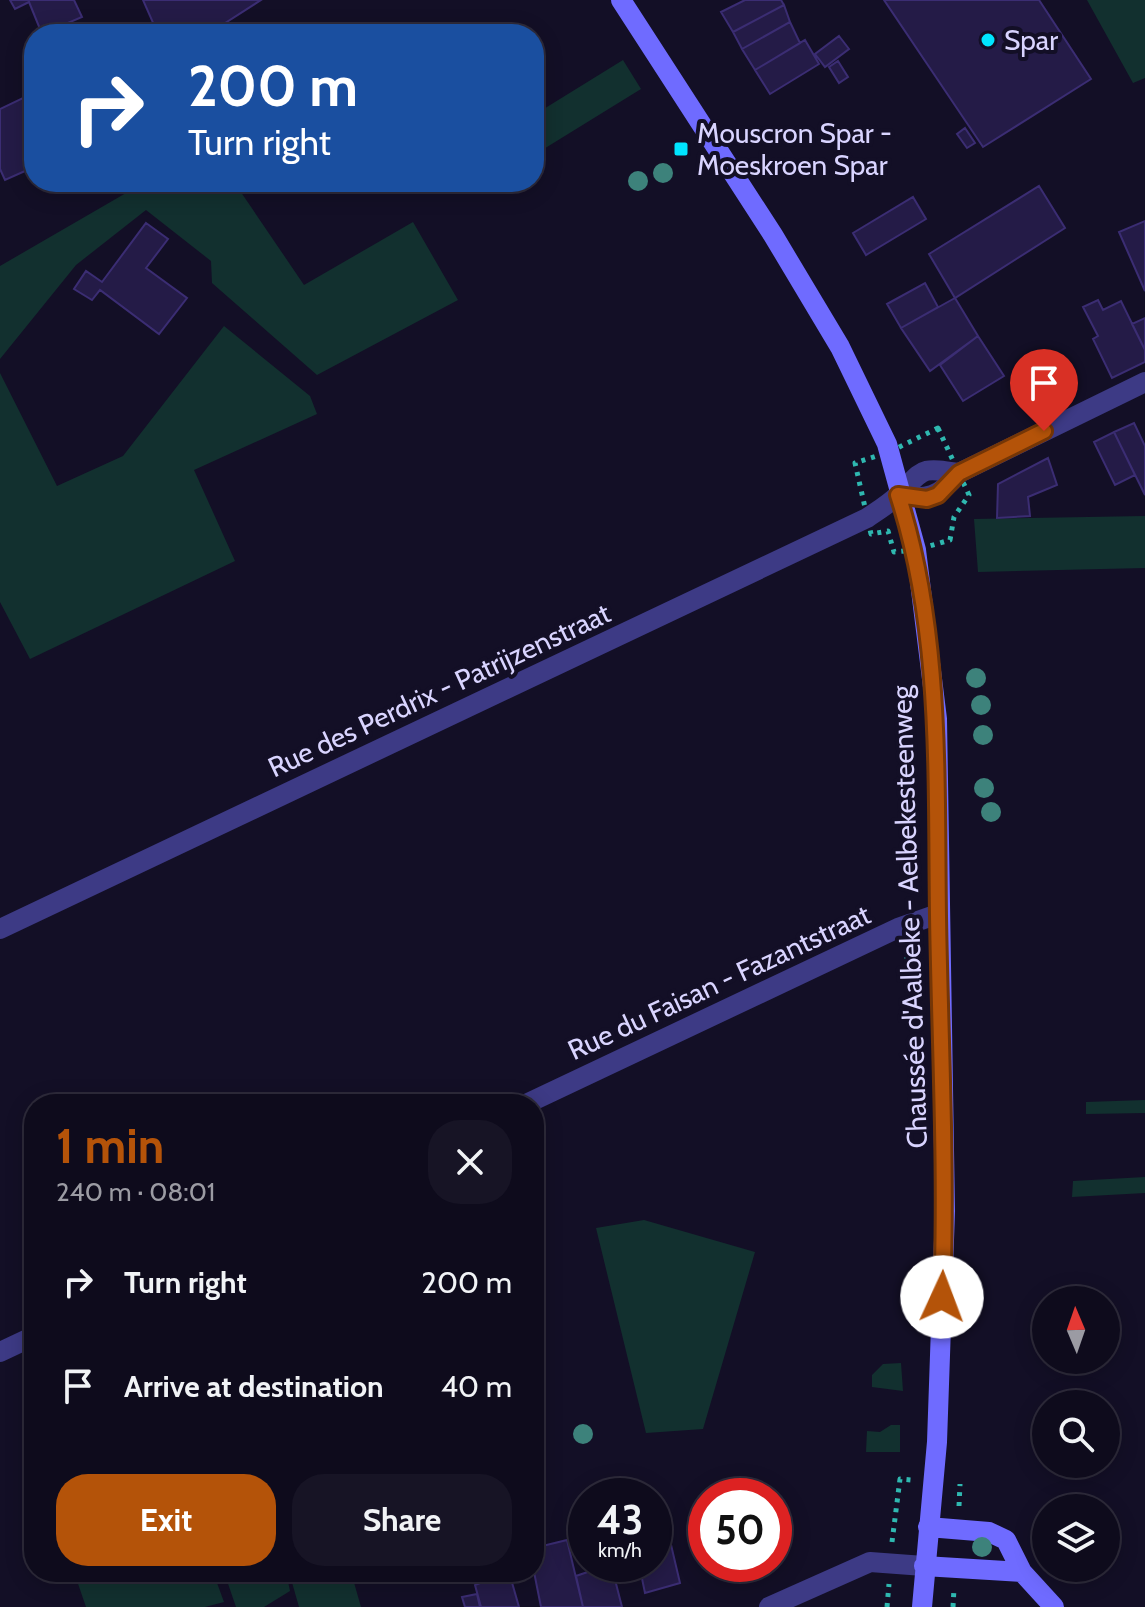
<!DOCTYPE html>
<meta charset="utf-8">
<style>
body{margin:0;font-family:Cabin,sans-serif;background:#171425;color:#f1f3f6;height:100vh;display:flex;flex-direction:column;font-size:30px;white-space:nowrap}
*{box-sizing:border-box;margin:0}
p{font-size:26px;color:#9b9ba3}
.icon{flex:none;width:44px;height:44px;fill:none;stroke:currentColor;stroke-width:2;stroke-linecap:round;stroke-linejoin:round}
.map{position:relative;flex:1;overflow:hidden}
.details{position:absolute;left:24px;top:1094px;width:520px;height:488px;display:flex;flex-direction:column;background:#0e0b1c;border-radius:32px;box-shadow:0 4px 20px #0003,0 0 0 2px #2e2b3b}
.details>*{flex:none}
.banner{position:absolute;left:24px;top:24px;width:520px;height:168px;border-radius:32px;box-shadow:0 4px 20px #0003,0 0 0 2px #2e2b3b;background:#1a4fa0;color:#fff;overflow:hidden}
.needle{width:52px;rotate:358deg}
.buttons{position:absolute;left:1032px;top:1286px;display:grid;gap:16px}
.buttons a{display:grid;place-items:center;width:88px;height:88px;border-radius:50%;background:#0e0b1c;box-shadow:0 4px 20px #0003,0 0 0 2px #2e2b3b;font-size:40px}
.speed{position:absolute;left:568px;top:1478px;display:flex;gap:16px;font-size:40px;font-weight:700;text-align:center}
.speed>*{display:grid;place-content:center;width:104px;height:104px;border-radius:50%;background:#0e0b1c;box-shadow:0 4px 20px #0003,0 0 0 2px #2e2b3b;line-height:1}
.speed small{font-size:20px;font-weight:400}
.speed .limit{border:12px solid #d22;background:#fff;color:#111}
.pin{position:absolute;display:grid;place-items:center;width:68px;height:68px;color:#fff;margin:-82px -34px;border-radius:50% 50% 50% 0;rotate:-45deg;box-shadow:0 0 8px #0007}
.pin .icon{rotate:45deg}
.me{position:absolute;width:88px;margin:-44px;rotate:2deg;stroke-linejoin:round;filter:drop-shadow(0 0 6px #0008)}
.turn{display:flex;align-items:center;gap:28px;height:168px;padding:0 32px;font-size:36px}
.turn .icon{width:104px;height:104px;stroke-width:2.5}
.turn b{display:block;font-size:56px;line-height:68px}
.round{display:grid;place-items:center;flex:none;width:84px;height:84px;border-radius:32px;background:#171425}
.head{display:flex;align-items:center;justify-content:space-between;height:136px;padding:0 32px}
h1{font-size:48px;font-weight:700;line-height:60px;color:#b45309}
.cta{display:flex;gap:16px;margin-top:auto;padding:16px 32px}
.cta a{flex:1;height:92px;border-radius:32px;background:#b45309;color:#fff;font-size:32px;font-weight:700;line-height:92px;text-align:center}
.cta a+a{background:#171425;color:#f1f3f6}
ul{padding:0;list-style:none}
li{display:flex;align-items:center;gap:24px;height:104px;padding:0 32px}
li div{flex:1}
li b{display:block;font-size:30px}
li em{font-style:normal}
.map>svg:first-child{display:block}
</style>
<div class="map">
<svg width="1145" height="1607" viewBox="0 0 1145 1607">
<rect width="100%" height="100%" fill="#130f26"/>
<path fill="#12302f" d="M1087 0H1145V78L1133 83Z
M623 60 641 89 534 155V115Z
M145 182H234L304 285 413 222 458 300 317 375 212 283 211 261 146 210 76 265 0 359V266Z
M224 326 310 396 317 414 194 470 235 561 30 659 0 602V373L57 486 123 456Z
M1145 516V568L978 572 974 519Z
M1145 1100V1113L1086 1114V1102Z
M1145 1177V1193L1072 1197 1073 1181Z
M644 1220 755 1252 703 1429 646 1433 596 1228Z
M901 1363 903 1391 872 1387V1375L883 1364Z
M891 1425H900V1452H866L867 1431 880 1432Z
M74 1572H213L224 1602 205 1607H86Z
M224 1572H286L290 1591 264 1607H236Z
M289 1572H351L361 1607H299Z"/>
<path fill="#241b47" stroke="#3b2d73" stroke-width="2" d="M10 0H74L82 17 42 34 29 2 15 9Z
M143 0H261L208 34H158Z
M745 0H781L784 5 733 32 721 12Z
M884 0H1039L1091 79 983 147Z
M784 5 790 22 742 49 733 32Z
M790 22 800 43 755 70 742 49Z
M839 36 849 49 825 67 815 54Z
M805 40 819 64 770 94 755 70Z
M838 61 848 77 839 83 829 67Z
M25 97 34 116V167L5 180 0 169V109Z
M965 128 975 143 967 148 957 134Z
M1039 186 1065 228 955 298 929 254Z
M913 197 926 219 866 255 853 233Z
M1145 221V291L1119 232Z
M146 223 168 239 146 268 187 298 159 334 100 290 92 300 74 289 86 271 102 282Z
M925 283 938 307 901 328 887 304Z
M955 298 978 336 930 371 901 328Z
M1098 300 1103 310 1121 301 1145 350V362L1112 378 1093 339 1098 336 1083 307Z
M1145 318V350L1132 324Z
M978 336 1004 376 963 401 940 365Z
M1134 423 1145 446V495L1114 432Z
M1114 432 1135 475 1115 485 1094 442Z
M1048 458 1057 485 1028 497 1030 516 997 518 998 484Z
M668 1532 680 1583 645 1593 639 1564H654V1535Z
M567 1540 583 1607H541L534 1572V1548Z
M611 1564 622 1607H583L576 1576Z
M509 1572 519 1607H481L475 1585Z
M477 1594 480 1607H465L462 1597Z"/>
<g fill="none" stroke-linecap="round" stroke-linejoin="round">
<path stroke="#2fb8b0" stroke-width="5" stroke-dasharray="4 6" stroke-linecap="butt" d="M938 428 969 495 954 517 950 540 916 550 894 552 888 531 871 534 855 463 889 452Z
M906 947 907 958H918
M959 1506 960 1484
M892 1542 900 1479 911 1480
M887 1607 889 1584
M953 1607 954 1588"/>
<path stroke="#3d3a85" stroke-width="20" d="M898 495C927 501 940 496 959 473L1145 382
M0 929 867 518C877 511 889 504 898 495 925 469 918 467 959 473
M526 1104 898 928 938 914
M0 1352 34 1336
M769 1607 870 1562 924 1566"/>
<path stroke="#6f6bff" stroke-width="20" d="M621 0 773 235 840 347 887 444 916 550 937 719 945 1211 937 1442 922 1607
M928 1527 989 1532 1006 1540 1022 1572 1054 1607
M924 1566 1022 1572"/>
</g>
<g fill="#3d827b">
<circle cx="663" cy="173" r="10"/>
<circle cx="638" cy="181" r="10"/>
<circle cx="976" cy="678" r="10"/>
<circle cx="981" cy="705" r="10"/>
<circle cx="983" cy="735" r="10"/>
<circle cx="984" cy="788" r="10"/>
<circle cx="991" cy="812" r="10"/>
<circle cx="583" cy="1434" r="10"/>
<circle cx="982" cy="1547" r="10"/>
</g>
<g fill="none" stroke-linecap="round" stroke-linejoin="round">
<g stroke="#753606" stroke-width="20">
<path id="route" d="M942 1297C947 1170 940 1043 938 916 936 775 942 631 898 495L927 499 938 495 959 473 1044 431"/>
</g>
<use href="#route" stroke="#b45309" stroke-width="14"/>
</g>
<g fill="#00e5ff" stroke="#130f26" stroke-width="3">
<circle cx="988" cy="40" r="8"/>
<rect x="673" y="141" width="16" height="16" rx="4"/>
</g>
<g text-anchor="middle" stroke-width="8" stroke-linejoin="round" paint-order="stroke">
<g font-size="28" fill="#d9d4ff" stroke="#130f26" text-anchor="start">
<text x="1004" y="50">Spar</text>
<text x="697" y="143">Mouscron Spar -<tspan x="697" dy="32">Moeskroen Spar</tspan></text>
</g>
<g font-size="28" fill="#d9d4ff" stroke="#130f26">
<text transform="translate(439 690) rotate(-25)" y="10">Rue des Perdrix - Patrijzenstraat</text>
<text transform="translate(909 917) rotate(-92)" y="10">Chaussée d'Aalbeke - Aelbekesteenweg</text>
<text transform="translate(719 982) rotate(-25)" y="10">Rue du Faisan - Fazantstraat</text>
</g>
</g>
</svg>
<div class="buttons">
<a><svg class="needle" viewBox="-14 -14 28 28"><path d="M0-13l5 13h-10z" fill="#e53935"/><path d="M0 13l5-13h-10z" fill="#9b9ba3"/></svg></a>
<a><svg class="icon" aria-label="search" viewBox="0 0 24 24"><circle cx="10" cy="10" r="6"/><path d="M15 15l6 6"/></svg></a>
<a><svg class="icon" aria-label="layers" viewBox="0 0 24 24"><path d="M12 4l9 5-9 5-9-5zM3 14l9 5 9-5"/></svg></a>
</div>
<div class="speed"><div>43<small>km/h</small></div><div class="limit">50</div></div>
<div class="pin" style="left:1044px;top:431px;background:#d93025"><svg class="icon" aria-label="arrive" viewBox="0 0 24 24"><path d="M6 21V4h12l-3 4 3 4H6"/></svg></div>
<svg class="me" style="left:942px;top:1297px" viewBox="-20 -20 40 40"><circle r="19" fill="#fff"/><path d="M0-13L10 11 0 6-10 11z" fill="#b45309"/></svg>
<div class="banner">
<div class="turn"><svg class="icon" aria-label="right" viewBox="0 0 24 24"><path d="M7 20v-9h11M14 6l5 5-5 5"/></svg><div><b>200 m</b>Turn right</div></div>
</div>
<section class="details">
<div class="head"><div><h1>1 min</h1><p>240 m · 08:01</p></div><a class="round"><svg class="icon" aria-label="close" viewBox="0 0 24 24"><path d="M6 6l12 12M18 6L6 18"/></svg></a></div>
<ul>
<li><svg class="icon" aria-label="right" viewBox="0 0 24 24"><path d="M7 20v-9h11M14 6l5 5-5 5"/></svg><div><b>Turn right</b></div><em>200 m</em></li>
<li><svg class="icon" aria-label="arrive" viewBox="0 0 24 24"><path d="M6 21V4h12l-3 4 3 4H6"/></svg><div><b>Arrive at destination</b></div><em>40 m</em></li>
</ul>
<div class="cta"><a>Exit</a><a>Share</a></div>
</section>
</div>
